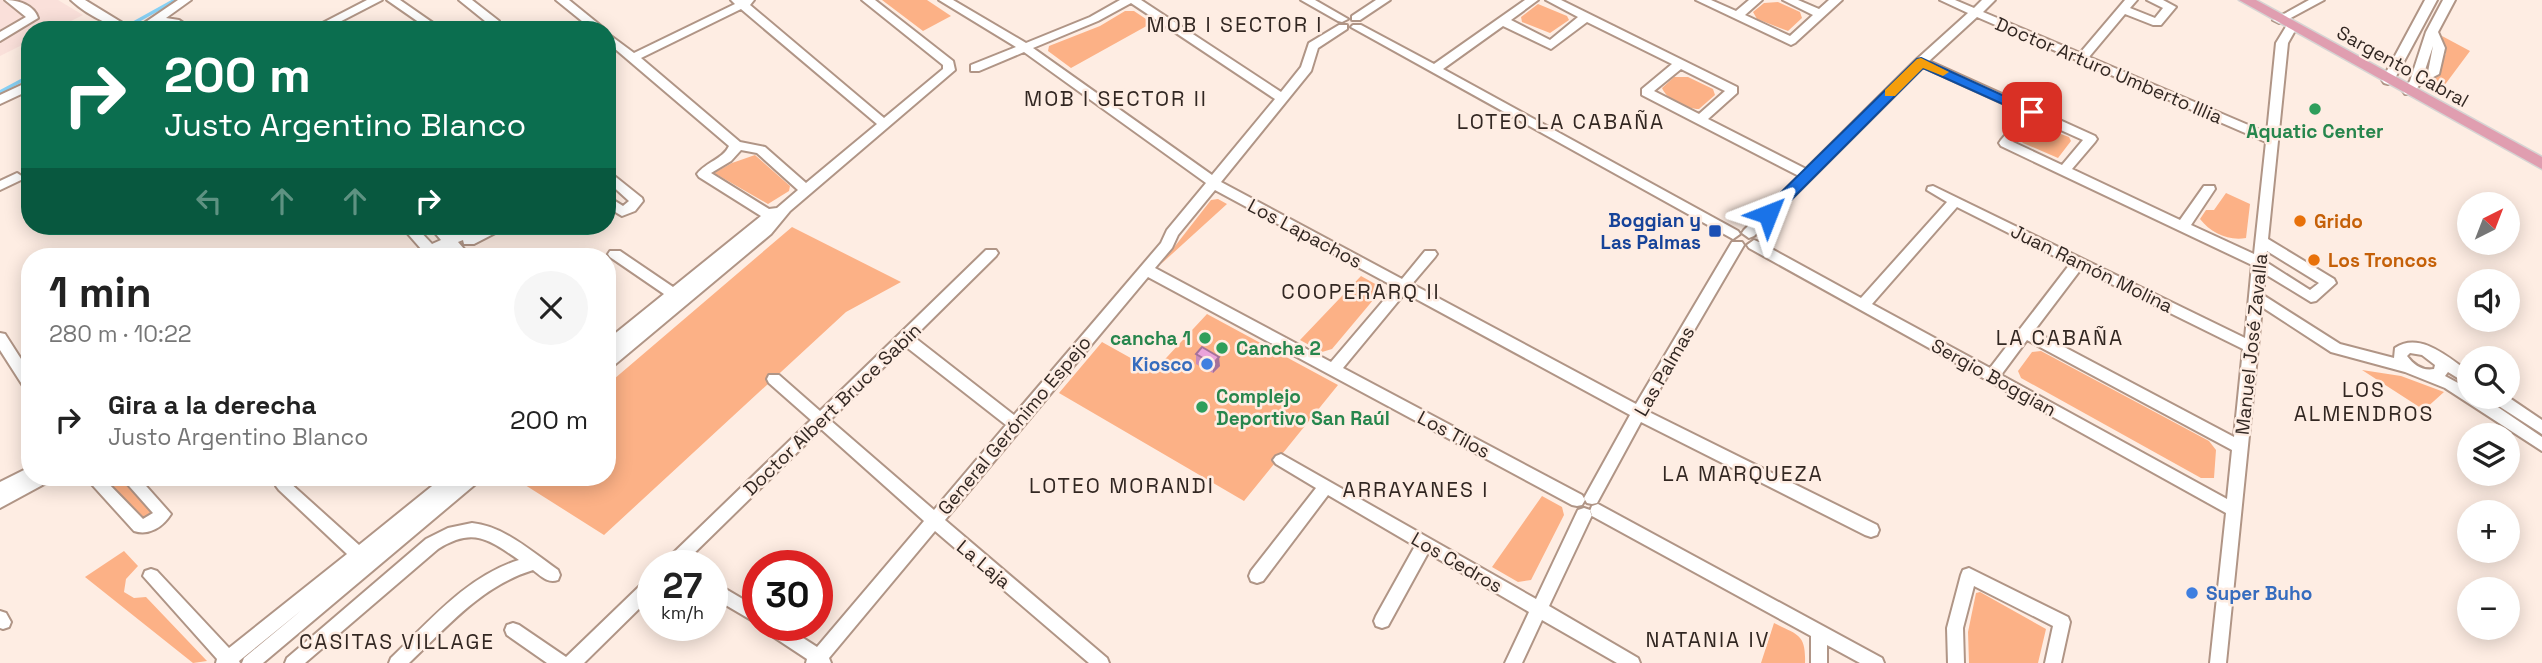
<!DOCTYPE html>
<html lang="es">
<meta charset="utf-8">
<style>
body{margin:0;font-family:"Space Grotesk",sans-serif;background:#f6f6f6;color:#222;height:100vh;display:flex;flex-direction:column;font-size:26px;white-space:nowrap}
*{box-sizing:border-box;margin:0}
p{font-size:23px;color:#767676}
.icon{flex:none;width:38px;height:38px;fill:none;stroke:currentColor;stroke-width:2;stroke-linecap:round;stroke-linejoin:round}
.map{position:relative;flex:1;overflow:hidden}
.side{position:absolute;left:21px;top:248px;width:595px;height:238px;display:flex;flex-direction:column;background:#fff;border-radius:28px;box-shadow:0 4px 18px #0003}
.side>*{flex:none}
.guide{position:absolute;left:21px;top:21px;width:595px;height:214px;border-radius:28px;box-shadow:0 4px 18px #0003;background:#0b6e4f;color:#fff;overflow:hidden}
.needle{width:46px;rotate:42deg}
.tools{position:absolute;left:2457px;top:192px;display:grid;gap:14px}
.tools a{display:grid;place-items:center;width:63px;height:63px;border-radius:50%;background:#fff;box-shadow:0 4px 18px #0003;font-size:35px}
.speed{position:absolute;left:637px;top:550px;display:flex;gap:14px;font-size:35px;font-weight:700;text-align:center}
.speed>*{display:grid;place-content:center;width:91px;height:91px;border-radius:50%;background:#fff;box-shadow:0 4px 18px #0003;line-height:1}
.speed small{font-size:18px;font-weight:400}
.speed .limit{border:10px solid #d22;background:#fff;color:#111}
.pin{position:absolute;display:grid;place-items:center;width:60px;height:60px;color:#fff;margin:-30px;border-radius:14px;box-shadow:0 4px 10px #0006}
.me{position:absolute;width:77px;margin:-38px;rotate:45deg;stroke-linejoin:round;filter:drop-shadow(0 0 5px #0008)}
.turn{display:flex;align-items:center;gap:24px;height:147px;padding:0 28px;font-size:32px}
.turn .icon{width:91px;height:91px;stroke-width:2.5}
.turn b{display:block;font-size:49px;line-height:60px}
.lanes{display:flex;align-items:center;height:66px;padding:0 28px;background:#0003;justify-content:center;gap:35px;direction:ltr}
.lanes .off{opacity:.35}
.round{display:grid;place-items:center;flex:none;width:74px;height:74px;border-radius:37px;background:#f6f6f6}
.head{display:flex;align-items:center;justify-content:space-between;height:119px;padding:0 28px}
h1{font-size:42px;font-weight:700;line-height:52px}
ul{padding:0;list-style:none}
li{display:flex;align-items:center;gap:21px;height:105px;padding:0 28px}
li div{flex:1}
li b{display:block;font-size:26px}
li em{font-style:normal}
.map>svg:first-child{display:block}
</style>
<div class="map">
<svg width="2542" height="663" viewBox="0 0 2542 663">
<rect width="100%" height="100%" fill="#feede3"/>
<path fill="#fae0da" d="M0 0H58L83 15 53 30H30V41L0 56Z"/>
<path fill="#fcb186" d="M882 0H927L951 16 923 31Z
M1778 2 1800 12 1802 18 1788 31 1757 19 1753 12 1764 3Z
M1538 4 1567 16 1569 20 1550 33 1522 22 1521 17Z
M1125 11H1134L1152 23 1071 68 1048 51 1049 46 1100 26Z
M2442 36 2470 51 2438 94 2431 90 2446 53Z
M1674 77H1688L1713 89 1715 95 1699 109C1686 109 1667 100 1662 88Z
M2034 124 2069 137 2071 141 2058 158 2023 143 2021 141Z
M755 155 790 186 789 191 768 204 714 173 732 163Z
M2226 193 2250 204 2246 238C2228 241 2211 233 2200 219L2206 210H2214Z
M1218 199 1227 204 1161 264 1211 200Z
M792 227 901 282 846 312 604 535 514 478H607V385Z
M1361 276 1377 285 1379 293 1332 349 1322 352 1300 340Z
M1207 314 1338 385 1244 501 1059 393 1102 342 1154 371Z
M2041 351 2209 441 2216 450 2214 478H2201L2021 378 2018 371 2032 352Z
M2362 370 2401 376 2444 392 2424 410Z
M102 478H121L156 514 144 522Z
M1542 496 1562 507 1564 515 1531 580 1518 582 1492 567Z
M124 551 138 566 126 579 124 592 134 598 146 597 207 661 193 663 85 577Z
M1980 592 2046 629 2038 663H1969L1968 632 1976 593Z
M1774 623C1798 635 1806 634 1805 663H1761Z"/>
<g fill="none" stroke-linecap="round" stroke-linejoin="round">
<path stroke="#88d1f5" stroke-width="3.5" d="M130 25 175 0
M0 92 30 76"/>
<g stroke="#b09586" stroke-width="4">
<path id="minor" d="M5 0C18 0 34 5 38 18L0 41V32L26 17Z
M71 0H85L134 30 178 0H191L166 18 179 20 193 30C181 30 172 24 161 24 155 24 152 29 146 30 122 34 88 16 71 0Z
M367 0H382L324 30H309Z
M387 0H400L433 23 427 26 423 25Z
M459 0H472L499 21 486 30H471L485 21Z
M556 0H569L606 30H593Z
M731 0H754L750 5 884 118 943 69V65L862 0H875L953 61 955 70 790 211 771 234 612 367 607 368V355L610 352 607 353V340L664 294 610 257 608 254 610 251H620L673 287 761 216 699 177 697 174C706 162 723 159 729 146L607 42V33L634 53 735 4ZM741 9 877 124 806 183 765 147 740 142 641 58ZM741 150 757 153 798 190 777 208 769 209 711 173 731 161Z
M939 0H953L1026 43 1090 17 1120 0H1141L1281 92 1301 67 1309 43 1339 25H1347V29L1318 48 1311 71 1221 182 1402 279 1425 251H1435L1437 254 1435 257 1412 284 1636 404 1732 242H1742L1744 245 1647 411 1877 525 1879 530 1877 535 1871 537 1865 535 1641 422 1597 503 1592 504 1587 503 1584 498 1630 415 1405 293 1343 368 1582 495 1585 500 1582 505 1577 506 1572 505 1148 277 945 520 1107 658 1109 663H1089L935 531 829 658 831 663H806L807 659 763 630 761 625H783L817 647 924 521 821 429 682 565H664L666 560 811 420 769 383 767 379 769 375H779L820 411 986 250H996L998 253 996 256 914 337 1014 415 1161 243 1167 230 1206 183 1024 52 979 71H971V65L1016 47ZM1131 3 1275 99 1212 175 1033 48 1098 21ZM1215 190 1395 287 1331 362 1155 268 1172 248 1178 235ZM905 346 1006 425 934 510 830 420Z
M1301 0H1315L1348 19 1342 22 1338 21Z
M1376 0H1390L1360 20H1352V16Z
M1525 0H1538L1511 20 1550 40 1578 17 1546 0H1561L1737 87V93L1708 119 1806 169 1917 59 1968 13 1940 0H1955L1974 8 1982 0H1995L1983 12 2080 53 2125 0H2137L2130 8 2155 18 2163 8 2147 0H2163L2176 7 2161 25H2153L2125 14 2089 57 2267 133 2276 43 2287 25H2295L2297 27 2288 43 2268 239 2334 279 2336 283 2316 301 2311 302 2265 274 2263 295 2340 344 2394 358 2395 348C2420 331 2449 358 2469 372V385L2448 372 2445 376 2469 389V397H2483L2542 437V451L2445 388 2405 372 2331 352 2262 307 2226 663H2210L2226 513 1749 248 1747 245 1754 240 1759 242 1861 298 1947 202 1927 190 1928 187 1933 186 2245 338 2252 265 2001 146 1999 143 2001 140 2024 113 1923 67 1754 236 1749 238 1742 233 1744 230 1799 176 1642 95V89L1672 64 1587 22 1551 49 1503 26 1443 69 1738 231 1740 234 1733 239 1351 27 1353 25H1361L1434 64ZM1977 17 2266 142 2254 254 2191 225 2215 189 2214 186H2204L2180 220 2072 169 2095 142 2097 139 2095 136 1929 61ZM1681 69 1725 91 1699 114 1654 91ZM2034 118 2083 140 2062 165 2013 142ZM1957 207 2070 264 1990 368 1872 304ZM2267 251 2319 283 2310 290 2266 262ZM2081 269 2243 349 2234 437 2034 331ZM2027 340 2232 450 2227 499 2001 375ZM2410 353 2422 355 2435 365 2434 369C2422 371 2414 365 2407 356Z
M1696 0H1711L1736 11 1749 0H1762L1745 15 1790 36 1813 15 1783 0H1798L1819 9 1829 0H1842L1795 43 1791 45Z
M2309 0H2324L2283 22 2279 23 2273 20Z
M2425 0H2437L2394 80 2388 84 2384 83 2382 80Z
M2443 0H2455L2438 32 2445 48 2439 74 2420 84 2413 94H2405L2403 91 2410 81 2426 32ZM2433 46 2428 72 2424 73Z
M30 81V90L0 104V95Z
M607 170 642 198 643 201 635 211 622 216 607 207V196L623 206 629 201 607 181Z
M17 173 23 177 21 180 0 190V181Z
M401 226H415L432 244 441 240 429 226H442L451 235 468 226H484L483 228 505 226 503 229 474 244H464L463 240 458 242 471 257H456L448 248 440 252 443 257H413L422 250Z
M0 333 5 334 30 373V391L25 389 0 350Z
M2489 397H2508L2542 420V434L2491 401Z
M1281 454 1536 599 1578 510 1584 508 1590 510 1592 515 1549 606 1638 658 1640 663H1617L1542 620 1522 663H1505L1529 612 1428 553 1388 626 1382 628 1376 626 1374 621 1376 616 1415 546 1328 495 1263 581 1257 583 1251 581 1249 576 1251 571 1316 488 1276 464 1273 460 1276 456Z
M30 467V478H51L48 482 0 508V482Z
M86 478H103L143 519 153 513 122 478H139L171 514C163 527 149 536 134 531Z
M442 478H461L460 480 462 478H481L478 482 263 663H242L244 658 303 609 239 661 240 663H216L217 659 143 576 145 571 151 569 157 571 229 648 347 554 279 490 276 486 279 482 284 480 289 482 359 545Z
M1598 504 1882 658 1884 663H1860L1827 645V663H1811V636L1592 516 1590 511 1592 506Z
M472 523C504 526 532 552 558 570L560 575 558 580C548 584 541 576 533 570 481 586 447 627 409 663H389L391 658C429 622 467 576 519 560 488 539 473 527 438 549L305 663H285L287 658 426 539 448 528Z
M1969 568 2068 617 2070 622 2061 663H2045L2053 626 1974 586 1963 628 1964 663H1948L1947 628 1961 575 1963 570Z
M653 577V595L584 663H547L507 635 505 630 507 625 513 623 519 625 566 657 647 579Z
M712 581 758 608V624L712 597Z
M0 611 6 613 11 622 9 627 3 629 0 628Z"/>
</g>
<g stroke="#d6d4d3" stroke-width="3">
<path id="major" d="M2239 0H2256L2542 157V169Z"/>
</g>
<use href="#minor" fill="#fff" fill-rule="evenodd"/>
<use href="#major" fill="#e09eb0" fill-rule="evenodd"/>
</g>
<path fill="#ca8cbb" d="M1196 354 1220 366 1213 373 1196 364Z"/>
<path fill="#a47299" d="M1219 357 1220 366 1213 373V364Z"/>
<path fill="#eba3da" stroke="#a47299" stroke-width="2" d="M1202 347 1219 357 1213 364 1196 354Z"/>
<path fill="#1a73e8" stroke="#114b97" stroke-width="2" d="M1921 58 2039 112 2037 115H2027L1923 68 1774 217H1763L1761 214 1763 210 1917 59Z"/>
<path fill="#f59e0b" d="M1921 58 1949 72 1943 76 1923 68 1895 96H1885V90L1917 59Z"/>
<g fill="#2e9e5b" stroke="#feede3" stroke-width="2.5">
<circle cx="2315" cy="109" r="7"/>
<circle cx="1205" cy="338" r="7"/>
<circle cx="1222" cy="348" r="7"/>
<circle cx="1202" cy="407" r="7"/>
</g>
<g fill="#e8710a" stroke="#feede3" stroke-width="2.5">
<circle cx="2300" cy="221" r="7"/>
<circle cx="2314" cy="260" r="7"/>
</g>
<rect fill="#1a4fb4" stroke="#feede3" stroke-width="2.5" x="1708" y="224" width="14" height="14" rx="3.5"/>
<g fill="#3f7fe0" stroke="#feede3" stroke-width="2.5">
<circle cx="1207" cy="364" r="7"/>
<circle cx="2192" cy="593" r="7"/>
</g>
<g text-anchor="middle" stroke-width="5" stroke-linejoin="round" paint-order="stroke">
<g font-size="19" fill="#322722" stroke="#feede3">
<text transform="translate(2403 66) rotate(29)" y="7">Sargento Cabral</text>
<text transform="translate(2109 70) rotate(23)" y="7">Doctor Arturo Umberto Illia</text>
<text transform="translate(1305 233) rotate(28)" y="7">Los Lapachos</text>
<text transform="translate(2092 268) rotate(26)" y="7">Juan Ramón Molina</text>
<text transform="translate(2251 344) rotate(-84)" y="7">Manuel José Zavalla</text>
<text transform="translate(1664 371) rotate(-60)" y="7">Las Palmas</text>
<text transform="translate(1994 377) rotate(29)" y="7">Sergio Boggian</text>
<text transform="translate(832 409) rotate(-44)" y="7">Doctor Albert Bruce Sabin</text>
<text transform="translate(1014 425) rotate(-50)" y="7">General Gerónimo Espejo</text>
<text transform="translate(1454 434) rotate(28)" y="7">Los Tilos</text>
<text transform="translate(1457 562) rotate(30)" y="7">Los Cedros</text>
<text transform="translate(984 564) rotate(40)" y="7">La Laja</text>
</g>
<g font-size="19" font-weight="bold" fill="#27864d" stroke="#feede3" text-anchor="start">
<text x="2315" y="138" text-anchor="middle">Aquatic Center</text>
<text x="1191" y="345" text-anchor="end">cancha 1</text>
<text x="1236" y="355">Cancha 2</text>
<text x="1216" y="403">Complejo<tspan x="1216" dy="22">Deportivo San Raúl</tspan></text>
</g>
<g font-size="19" font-weight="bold" fill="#164399" stroke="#feede3" text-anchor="end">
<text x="1701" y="227">Boggian y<tspan x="1701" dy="22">Las Palmas</tspan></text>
</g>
<g font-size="19" font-weight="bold" fill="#c56008" stroke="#feede3" text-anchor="start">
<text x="2314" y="228">Grido</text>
<text x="2328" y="267">Los Troncos</text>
</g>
<g font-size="19" font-weight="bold" fill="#366cbe" stroke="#feede3" text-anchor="end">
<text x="1193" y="371">Kiosco</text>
<text x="2206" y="600" text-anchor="start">Super Buho</text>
</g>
<g font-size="21" letter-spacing="2" fill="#322722" stroke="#feede3">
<text x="1235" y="32">MOB I SECTOR I</text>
<text x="1116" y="106">MOB I SECTOR II</text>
<text x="1561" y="129">LOTEO LA CABAÑA</text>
<text x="1361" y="299">COOPERARQ II</text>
<text x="2060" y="345">LA CABAÑA</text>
<text x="2364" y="397">LOS<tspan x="2364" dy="24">ALMENDROS</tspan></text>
<text x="1743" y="481">LA MARQUEZA</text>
<text x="1122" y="493">LOTEO MORANDI</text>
<text x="1416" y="497">ARRAYANES I</text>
<text x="1708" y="647">NATANIA IV</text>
<text x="397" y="649">CASITAS VILLAGE</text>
</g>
</g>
</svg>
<div class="tools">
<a><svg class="needle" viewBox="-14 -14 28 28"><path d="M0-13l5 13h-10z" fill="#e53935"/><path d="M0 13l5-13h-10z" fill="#767676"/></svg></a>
<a><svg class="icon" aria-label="sound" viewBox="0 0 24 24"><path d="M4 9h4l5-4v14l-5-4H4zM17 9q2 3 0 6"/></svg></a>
<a><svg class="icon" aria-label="search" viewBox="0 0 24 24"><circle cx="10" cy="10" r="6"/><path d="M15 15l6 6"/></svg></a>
<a><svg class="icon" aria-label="layers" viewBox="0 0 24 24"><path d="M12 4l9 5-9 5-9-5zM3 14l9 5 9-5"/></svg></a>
<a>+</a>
<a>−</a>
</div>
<div class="speed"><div>27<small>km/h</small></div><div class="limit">30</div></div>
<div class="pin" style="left:2032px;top:112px;background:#d93025"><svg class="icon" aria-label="arrive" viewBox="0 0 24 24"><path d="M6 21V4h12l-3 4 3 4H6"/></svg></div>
<svg class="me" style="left:1768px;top:214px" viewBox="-20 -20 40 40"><path d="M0-17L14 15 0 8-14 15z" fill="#1a73e8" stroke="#fff" stroke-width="4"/></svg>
<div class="guide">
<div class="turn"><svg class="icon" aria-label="right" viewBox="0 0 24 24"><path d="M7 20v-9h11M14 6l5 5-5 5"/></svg><div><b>200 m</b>Justo Argentino Blanco</div></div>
<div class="lanes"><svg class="icon off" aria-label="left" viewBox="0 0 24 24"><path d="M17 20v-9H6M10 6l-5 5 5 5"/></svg><svg class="icon off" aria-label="ahead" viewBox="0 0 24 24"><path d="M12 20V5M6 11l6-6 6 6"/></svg><svg class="icon off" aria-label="ahead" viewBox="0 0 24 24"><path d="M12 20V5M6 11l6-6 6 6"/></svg><svg class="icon" aria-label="right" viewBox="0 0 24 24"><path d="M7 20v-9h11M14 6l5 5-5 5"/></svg></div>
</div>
<section class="side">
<div class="head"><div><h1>1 min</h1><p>280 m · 10:22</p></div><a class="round"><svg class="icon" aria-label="close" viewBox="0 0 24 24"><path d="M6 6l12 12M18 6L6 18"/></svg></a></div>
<ul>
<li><svg class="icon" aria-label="right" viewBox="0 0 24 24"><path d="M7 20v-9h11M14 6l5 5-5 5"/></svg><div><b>Gira a la derecha</b><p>Justo Argentino Blanco</p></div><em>200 m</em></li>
</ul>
</section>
</div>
